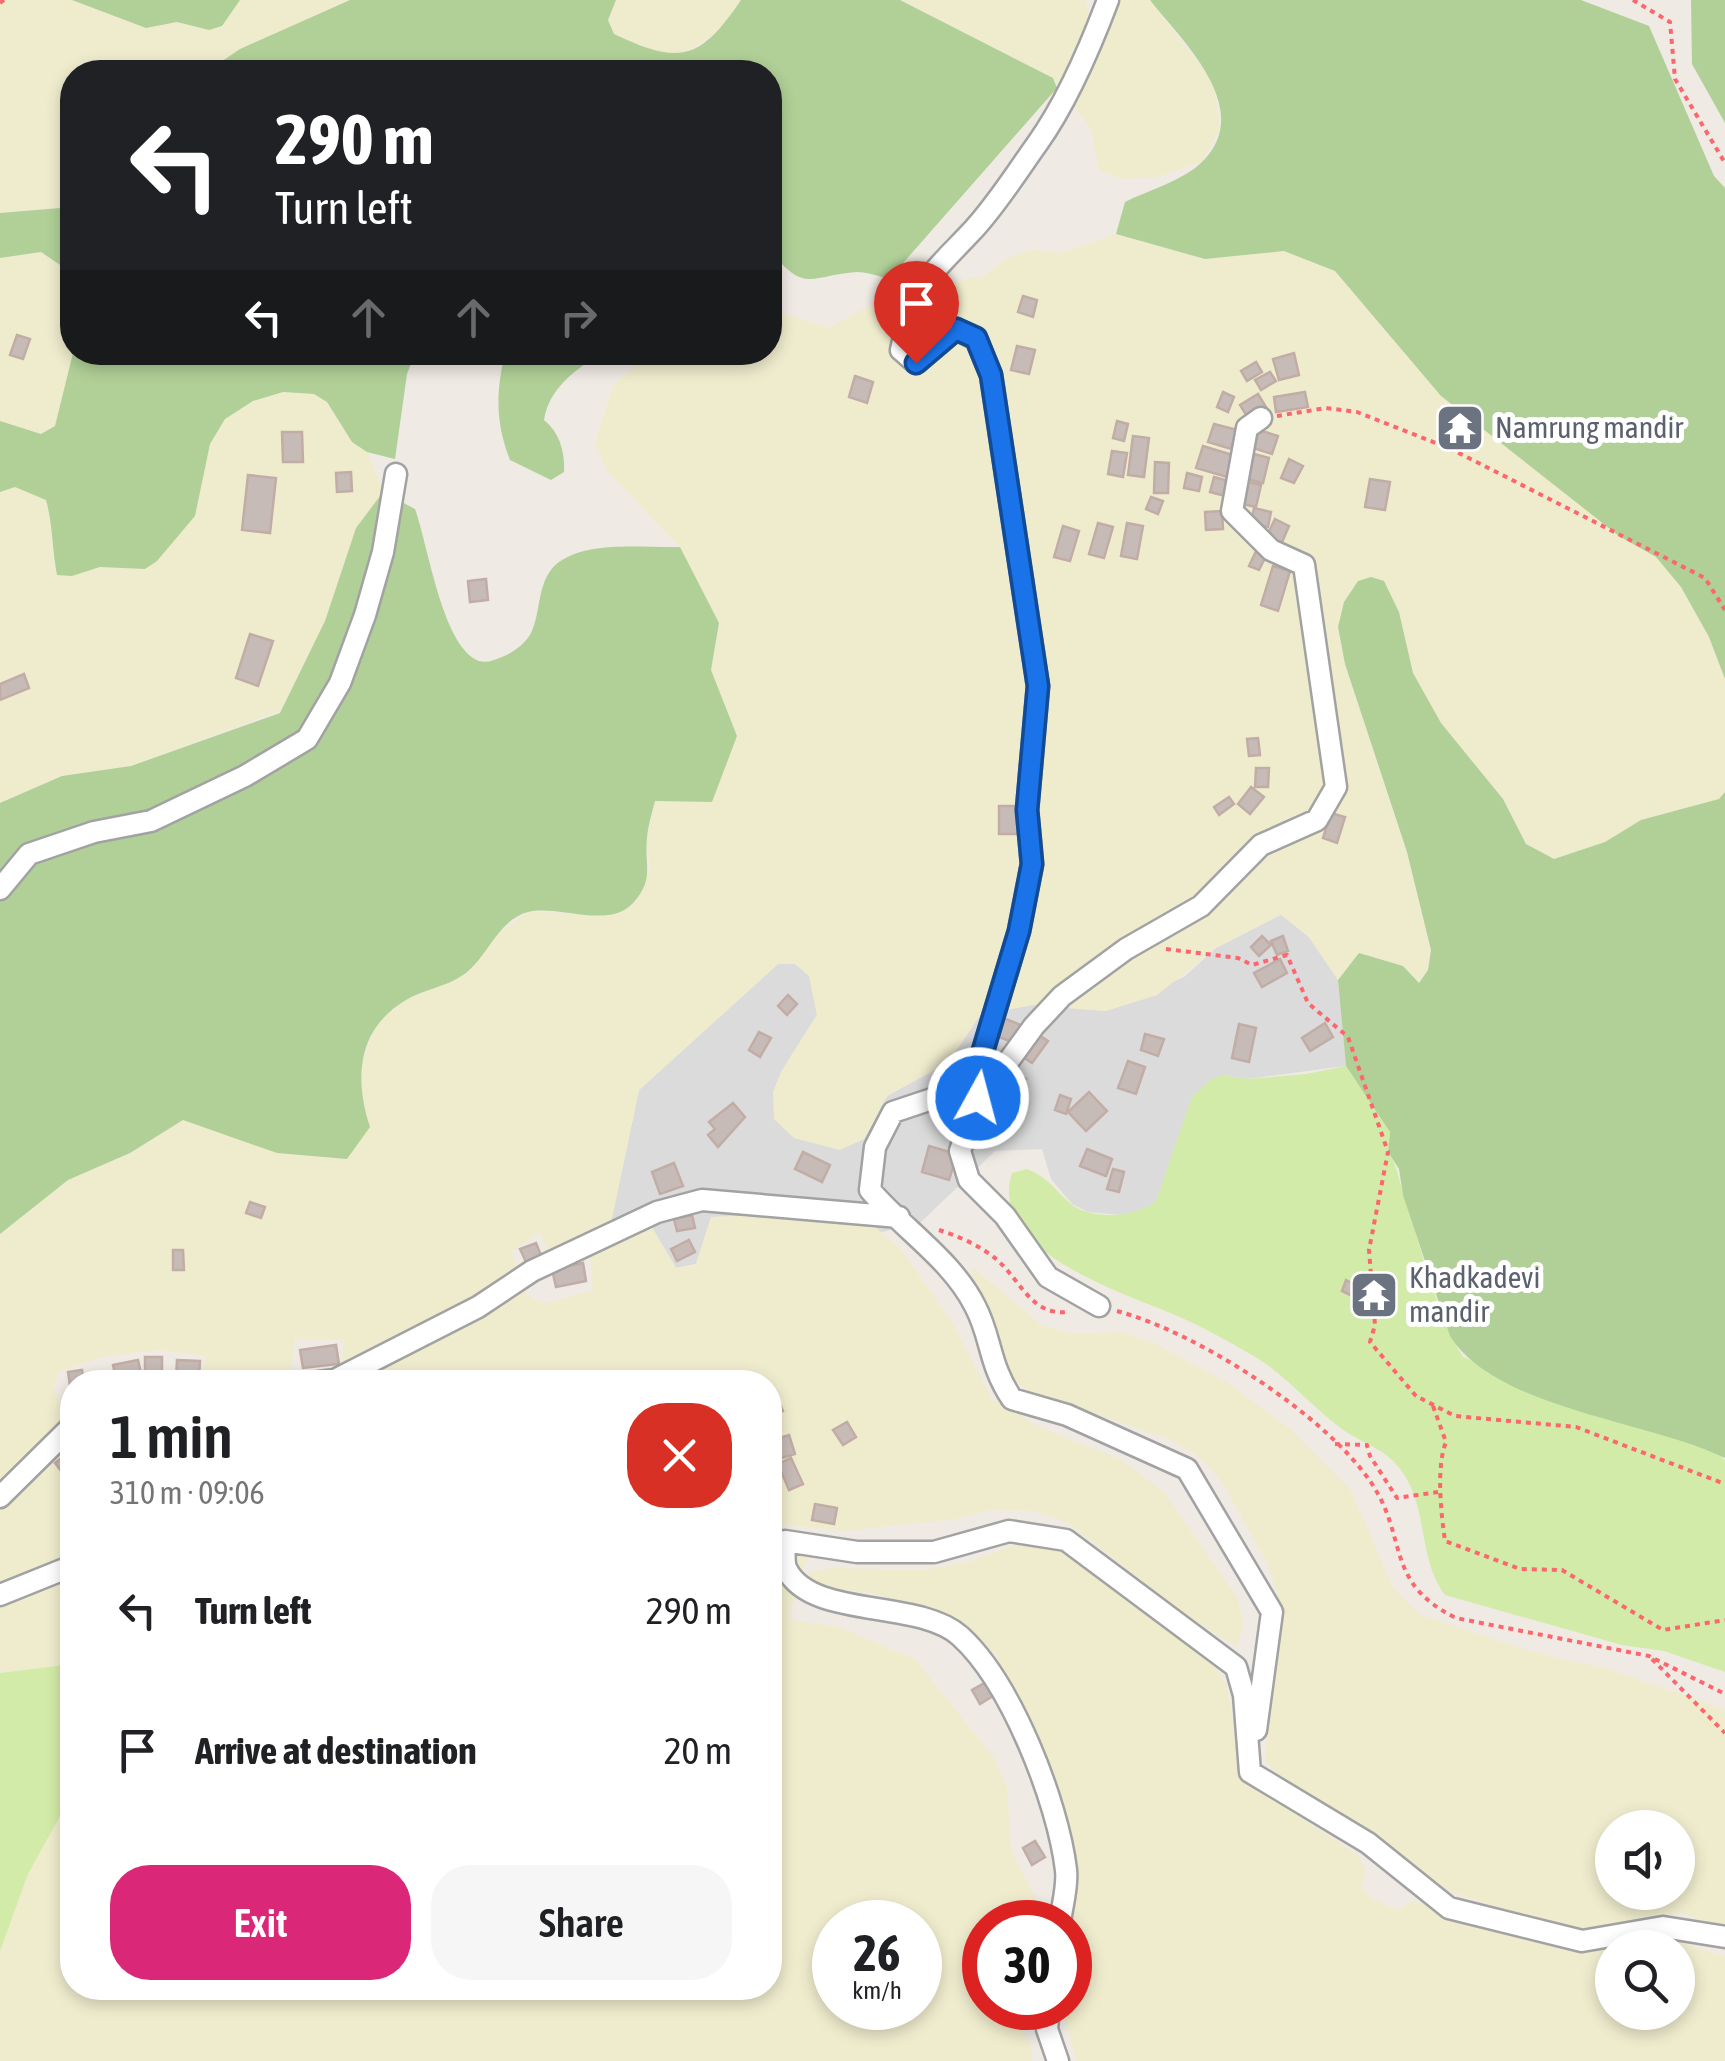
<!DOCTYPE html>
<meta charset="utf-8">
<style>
body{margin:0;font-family:"Asap Condensed",sans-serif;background:#f6f6f6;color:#202124;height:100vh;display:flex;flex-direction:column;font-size:38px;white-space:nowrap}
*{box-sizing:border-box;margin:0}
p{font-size:32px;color:#757577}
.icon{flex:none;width:55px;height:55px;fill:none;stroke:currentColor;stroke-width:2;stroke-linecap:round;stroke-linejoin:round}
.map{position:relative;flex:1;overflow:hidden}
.side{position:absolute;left:60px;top:1370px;width:722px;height:630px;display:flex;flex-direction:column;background:#fff;border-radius:40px;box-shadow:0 5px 15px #0003}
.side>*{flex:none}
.top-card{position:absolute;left:60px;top:60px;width:722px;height:305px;border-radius:40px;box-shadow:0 5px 15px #0003;background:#202124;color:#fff;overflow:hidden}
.tools{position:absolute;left:1595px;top:1810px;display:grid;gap:20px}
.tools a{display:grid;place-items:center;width:100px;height:100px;border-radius:50%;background:#fff;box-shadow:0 5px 15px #0003;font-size:50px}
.speed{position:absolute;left:812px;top:1900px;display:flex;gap:20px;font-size:50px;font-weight:700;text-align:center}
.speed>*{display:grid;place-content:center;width:130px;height:130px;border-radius:50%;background:#fff;box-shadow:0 5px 15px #0003;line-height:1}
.speed small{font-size:25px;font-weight:400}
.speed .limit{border:15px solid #d22;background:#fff;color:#111}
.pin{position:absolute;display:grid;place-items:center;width:85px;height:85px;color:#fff;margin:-102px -42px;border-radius:50% 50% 50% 0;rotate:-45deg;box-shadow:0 0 10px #0007}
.pin .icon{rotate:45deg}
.me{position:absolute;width:110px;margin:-55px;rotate:7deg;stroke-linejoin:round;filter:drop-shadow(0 0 8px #0008)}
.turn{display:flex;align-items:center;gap:35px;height:210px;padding:0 50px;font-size:45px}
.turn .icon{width:130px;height:130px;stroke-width:2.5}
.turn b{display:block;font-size:70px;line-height:85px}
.lanes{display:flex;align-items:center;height:95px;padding:0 50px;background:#0003;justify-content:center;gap:50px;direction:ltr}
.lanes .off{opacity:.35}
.round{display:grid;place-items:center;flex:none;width:105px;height:105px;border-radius:40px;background:#f6f6f6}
.summary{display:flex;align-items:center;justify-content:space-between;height:170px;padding:0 50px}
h1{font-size:60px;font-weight:600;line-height:75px}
.cta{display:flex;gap:20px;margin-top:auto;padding:20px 50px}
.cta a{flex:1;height:115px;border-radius:40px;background:#db2777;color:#fff;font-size:40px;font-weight:600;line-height:115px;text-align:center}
.cta a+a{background:#f6f6f6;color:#202124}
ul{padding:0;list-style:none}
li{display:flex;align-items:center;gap:30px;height:140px;padding:0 50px}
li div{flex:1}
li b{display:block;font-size:38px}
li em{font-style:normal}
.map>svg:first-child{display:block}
</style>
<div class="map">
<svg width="1725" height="2061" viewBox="0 0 1725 2061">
<rect width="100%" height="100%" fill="#efeae3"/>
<path fill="#dcdbdb" d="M1281 914 1309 937 1338 980 1346 1066 1247 1079 1222 1075 1156 1201 1146 1209 1122 1215 1088 1212 1072 1204 1051 1179 1042 1149 995 1151 920 1223 882 1232 828 1213 712 1217 696 1264 676 1268 649 1223 637 1220 639 1209 610 1227 639 1090 778 964H795L810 976 817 1015 781 1072 864 1139 887 1096 949 1062 980 1015 1032 1005 1106 1011 1184 977 1216 948Z"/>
<path fill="#efecce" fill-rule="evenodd" d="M0 0H72L146 28 177 22 209 30 222 26 240 0H350L240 49 206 72H72V207L0 213Z
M616 0H741L720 30 683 54 668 56 614 34 608 20Z
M900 0H1086L1088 14 1103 0H1150L1215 84 1220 129 1202 162 1158 177 1123 179 1107 174 1099 170 1091 129 1053 78Z
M1116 234 1205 259 1284 251 1335 271 1441 396 1619 536 1656 557 1681 587 1709 637 1725 679V792L1719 799 1641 820 1605 842 1553 859 1526 844 1503 799 1441 723 1413 673 1399 612 1344 602 1338 628 1345 664 1407 852 1431 950 1428 970 1419 983 1359 953 1338 980 1309 937 1281 915 1216 948 1157 995 1106 1011 1032 1005 980 1015 949 1062 887 1096 864 1139 840 1150 794 1138 774 1119 773 1092 781 1072 817 1015 809 976 795 964H778L639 1090 610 1227 548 1252 540 1232 511 1252 518 1270 449 1314 341 1371 344 1339H295L290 1381 204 1382 205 1356 159 1350 107 1356 59 1371 54 1385 64 1425 0 1485V1234L68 1180 130 1153 183 1119 277 1153 369 1127 358 1091 359 1069 377 1023 406 1000 465 975 496 935 528 912 612 914 651 870 646 841 655 800 737 736 711 670 719 623 680 547 608 472 595 443 613 387 649 353 770 352V309L828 328 875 303 911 290 984 276 1006 259 1031 249 1060 253Z
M41 252 72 273 73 353 65 397 55 426 42 434 0 421V258Z
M283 392 314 394 327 402 352 442 367 452 383 492 356 528 325 621 287 708 131 766 62 776 0 803V492L14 487 46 499 54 529 51 545 72 576 100 567 145 569 194 516 210 444 225 419 253 401Z
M828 1213 875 1227 899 1247 952 1322 992 1399 1040 1427 1122 1460 1164 1492 1238 1599 1243 1625 1237 1647 1188 1617 1068 1523 1034 1511 991 1510 956 1519 844 1531 770 1523V1382H345L381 1369 520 1288 533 1299 547 1303 593 1290 590 1254 649 1222 676 1268 696 1264 711 1217Z
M972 1267 1042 1325 1074 1334 1121 1332 1152 1342 1228 1383 1290 1429 1350 1489 1394 1589 1419 1614 1530 1651 1608 1669 1725 1709V1931L1682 1912 1591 1929 1526 1917 1454 1893 1289 1789 1265 1759 1278 1595 1268 1565 1222 1482 1198 1456 1168 1439 1029 1391 1013 1380 976 1306ZM1612 1828H1678V1892H1612Z
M72 1434V1558L0 1585V1505Z
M770 1541 808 1556 788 1620 836 1626 915 1659 994 1758 1007 1787 1011 1850 1043 1914 1041 1922H985V2008H1019L1020 2028 1031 2045 1032 2061H0V1951L28 1874 65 1807 72 1784V1988H770ZM835 1922H920V2008H835Z
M1020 1543 1065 1553 1112 1581 1183 1643 1212 1663 1226 1685 1231 1705 1237 1767 1251 1785 1358 1855 1366 1869 1361 1886 1368 1896 1397 1910 1413 1901 1563 1950H1590L1656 1936 1725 1956V2061H1077L1061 2008H1070L1072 1883 997 1656 956 1620 870 1592 829 1589 809 1579V1572L833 1568 923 1570 969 1562ZM1612 1948H1678V2012H1612Z
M72 1573V1664L0 1673V1600Z"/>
<path fill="#d3eba8" d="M1346 1066 1390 1132 1388 1152C1399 1169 1399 1183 1406 1202 1423 1253 1435 1311 1463 1357L1720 1455 1725 1461V1672L1664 1651 1622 1645 1445 1595C1415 1554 1431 1502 1395 1463 1381 1447 1355 1440 1338 1426 1308 1403 1283 1372 1250 1354 1226 1340 1201 1326 1175 1315 1125 1293 987 1252 1012 1173L1027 1169C1052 1180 1052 1188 1071 1204 1092 1221 1137 1217 1156 1201L1192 1097 1210 1080 1222 1075 1247 1079 1306 1074Z
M72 1664V1784L65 1807 28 1874 0 1951V1673Z"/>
<path fill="#b0d097" d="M72 0H240L222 26 209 30 177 22 146 28Z
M350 0H616L608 20 614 34C679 65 700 61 741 0H900L1053 78 1057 88 889 279C879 276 867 272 857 272 811 275 805 295 770 250V72H206L240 49Z
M1150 0H1581L1649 26 1714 176 1725 188V679L1709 637 1681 587 1656 557 1619 536 1441 396 1335 271 1284 251 1205 259 1116 234 1125 202C1147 191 1184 180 1202 162 1256 109 1182 41 1150 0Z
M1691 0H1725V123L1692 64Z
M72 207V273L41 252 0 258V213Z
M73 353V352L415 353 407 374 395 459 367 452 352 442 327 402 314 394 283 392 253 401 225 419 210 444 195 516 157 561 145 569 100 567 72 576 57 575C52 549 53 525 46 500L15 487 0 492V421L41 434 55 426Z
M505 353H602C576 369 549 388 544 420 560 433 565 452 564 472L551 480 510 460C495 421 496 392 505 353Z
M383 492 415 509C428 546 441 636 473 658 483 665 492 661 502 657 513 653 526 643 531 633 542 611 536 579 559 562 590 540 643 548 680 547L719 623 711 670 737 736 712 802 655 801C652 813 648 826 647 838 644 865 655 879 633 903 609 930 558 904 528 912 497 920 487 959 463 975 446 987 424 989 406 1000 357 1029 354 1078 370 1127L347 1159 277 1153 183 1120 130 1153 68 1180 0 1234V803L62 776 131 766 280 713 325 621 356 528Z
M1371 577 1384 581 1399 612 1413 673 1441 723 1503 799 1526 844 1554 859 1605 842 1641 820 1719 799 1725 792V1458C1647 1420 1496 1409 1450 1336L1403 1195 1399 1169 1388 1152 1390 1132 1346 1066 1338 980 1359 953 1403 966 1419 983 1428 970 1431 950 1407 852 1345 664 1338 627 1344 602 1358 581Z"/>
<path fill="#c7bbb7" stroke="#c1ada5" stroke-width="2.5" d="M1023 296 1037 300 1033 317 1018 312Z
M17 335 30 339 23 359 10 355Z
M1017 346 1035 350 1029 374 1011 370Z
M1294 353 1299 375 1279 380 1273 359Z
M1256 362 1262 372 1247 381 1241 371Z
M1270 372 1276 381 1261 390 1255 380Z
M855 376 873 382 867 403 849 397Z
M1223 392 1234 397 1228 412 1217 407Z
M1305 392 1308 407 1276 412 1274 397Z
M1258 394 1266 407 1248 418 1240 405Z
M1117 421 1128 424 1124 441 1113 438Z
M1214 424 1237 430 1231 449 1208 442Z
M1256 429 1278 436 1272 454 1250 447Z
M282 432H302L303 462H283Z
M1133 436 1149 438 1144 477 1128 475Z
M1203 446 1233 455 1227 477 1196 468Z
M1112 451 1127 453 1123 477 1108 474Z
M1254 454 1269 458 1263 483 1247 479Z
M1289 459 1303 466 1294 483 1281 478Z
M1155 462 1169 463 1168 493H1154Z
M351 472 352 491 337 492 336 473Z
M1187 473 1202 477 1199 491 1184 488Z
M248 475 276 478 270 533 242 530Z
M1214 477 1232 482 1229 497 1210 492Z
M1370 479 1390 482 1385 510 1365 507Z
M1243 481 1261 485 1256 507 1238 503Z
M1151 497 1163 501 1158 514 1146 509Z
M1254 508 1271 512 1268 527 1251 523Z
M1222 511 1223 529 1206 530 1205 512Z
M1275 519 1289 526 1279 549 1264 542Z
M1098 523 1113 527 1104 558 1089 554Z
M1127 523 1143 526 1137 559 1121 556Z
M1063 526 1079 531 1070 561 1054 557Z
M1258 547 1268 552 1259 570 1249 566Z
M1273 566 1290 571 1278 611 1261 605Z
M486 579 488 600 470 602 468 581Z
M250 634 273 641 258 686 236 678Z
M24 674 29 688 0 700V684Z
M1258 738 1260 755 1249 756 1247 739Z
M1256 768H1269L1268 787H1255Z
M1251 787 1264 797 1250 814 1238 804Z
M1229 797 1234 804 1219 815 1214 807Z
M999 806H1018V834H999Z
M1331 813 1345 817 1337 843 1323 838Z
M1262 936 1271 945 1259 956 1251 947Z
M1283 936 1288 951 1277 955 1271 941Z
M1280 959 1287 973 1262 987 1254 973Z
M788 995 797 1004 787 1015 778 1006Z
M1001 1017 1023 1026 1017 1044 994 1035Z
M1325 1023 1333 1037 1310 1051 1302 1038Z
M1239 1024 1256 1028 1249 1062 1232 1058Z
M759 1032 771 1038 760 1057 749 1050Z
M1145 1034 1164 1039 1158 1056 1141 1050Z
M1039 1035 1048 1041 1032 1063 1023 1057Z
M1128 1061 1145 1067 1136 1094 1118 1088Z
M1010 1068 1026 1079 1013 1098 1006 1094 1014 1083 1008 1079 1000 1090 996 1087Z
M1089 1092 1107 1111 1086 1131 1068 1112Z
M1060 1095 1071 1099 1066 1114 1055 1110Z
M733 1103 745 1117 718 1147 708 1135 715 1129 709 1122Z
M929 1146 957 1154 949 1180 922 1172Z
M1087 1149 1112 1159 1106 1176 1080 1166Z
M803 1152 830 1165 822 1182 795 1169Z
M674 1163 683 1186 660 1194 652 1172Z
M1113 1169 1124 1172 1119 1192 1107 1189Z
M250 1202 265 1207 261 1218 246 1213Z
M692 1215 695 1228 677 1231 674 1219Z
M689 1240 695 1252 677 1261 671 1249Z
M536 1243 542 1258 527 1264 520 1249Z
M173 1250H183L184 1270H173Z
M583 1263 586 1281 556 1287 552 1269Z
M1346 1280 1366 1291 1361 1300 1342 1291Z
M336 1345 339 1364 303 1368 300 1350Z
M145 1357H162V1373H145Z
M138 1360 141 1373 116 1378 113 1365Z
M177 1360 200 1361 199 1379H176Z
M82 1370 84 1382H72V1399L68 1372Z
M774 1392 783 1411 773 1416 770 1394Z
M847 1422 856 1437 843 1445 833 1430Z
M789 1435 795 1454 782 1458 776 1439Z
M69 1452 72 1463 62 1472 55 1463Z
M791 1458 803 1484 789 1490 778 1464Z
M815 1504 837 1508 834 1524 812 1520Z
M988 1681 996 1694 980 1704 972 1690Z
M1035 1841 1045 1857 1032 1865 1023 1848Z"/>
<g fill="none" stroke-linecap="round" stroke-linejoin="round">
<g stroke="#a2a2a2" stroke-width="25">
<path id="minor" d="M0 889 29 854 94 832 151 821 245 776 307 739 340 683 365 615 383 552 396 474
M978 1098 938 1097 893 1112 875 1147 870 1190C903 1229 952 1260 975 1306 992 1338 988 1363 1012 1399L1067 1415 1187 1469 1272 1612 1256 1730
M978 1103 1034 1026 1062 996 1126 949 1201 906 1261 845 1317 820 1336 787 1304 565 1271 550 1232 511 1247 428 1261 418
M1099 1306 1048 1277 1005 1216 969 1180 960 1151 978 1098 979 1064 1019 931 1032 864 1027 810 1038 686 991 375 976 339 956 329 916 363 901 350C915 283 929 277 973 230 997 204 1017 172 1037 144 1067 102 1090 48 1108 0
M319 1382 335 1380 478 1307 532 1271 657 1212 702 1200 899 1217
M0 1497 72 1426
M0 1595 72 1566
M1060 1922C1062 1906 1068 1886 1066 1870 1058 1802 1011 1682 960 1636 919 1599 812 1619 787 1570 783 1563 785 1550 785 1541L857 1552H934L1009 1531 1066 1540 1236 1667 1244 1695 1250 1772 1368 1843 1449 1908 1582 1941 1663 1927 1725 1937
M1049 2008 1047 2029 1058 2061"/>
</g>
<path stroke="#fd666d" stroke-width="4" stroke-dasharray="5 5" stroke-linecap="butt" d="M1633 0 1670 22 1675 79 1725 163
M0 3 4 0
M1277 416 1326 408 1357 412 1451 449 1705 578 1725 610
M1166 949 1238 958 1252 965 1287 955 1308 1003 1348 1037 1388 1152 1369 1250 1375 1325 1370 1342 1416 1396 1455 1416 1576 1427 1725 1484
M939 1230C958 1236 981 1246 996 1259 1022 1281 1030 1316 1069 1312
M1117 1311C1196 1332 1323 1413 1370 1481 1409 1537 1383 1582 1456 1618L1649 1656 1725 1694
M1433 1406 1446 1442C1436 1467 1441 1513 1445 1541L1520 1569 1562 1570 1663 1630 1725 1620
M1335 1444 1367 1445 1370 1456 1397 1498 1438 1492
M1652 1659 1725 1733"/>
<use href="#minor" stroke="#fff" stroke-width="20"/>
</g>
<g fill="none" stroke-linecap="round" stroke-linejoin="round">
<g stroke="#114b97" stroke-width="25">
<path id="route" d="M916 363 956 329 976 338 991 375 1038 686 1027 810 1032 864 1019 931 979 1064 978 1098"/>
</g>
<use href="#route" stroke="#1a73e8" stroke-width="18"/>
</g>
<defs>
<g id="temple-square" transform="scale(2.5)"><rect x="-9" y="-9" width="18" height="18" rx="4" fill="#6b7280" stroke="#fff"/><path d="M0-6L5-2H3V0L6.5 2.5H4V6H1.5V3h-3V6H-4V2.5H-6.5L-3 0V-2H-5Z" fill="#fff"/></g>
</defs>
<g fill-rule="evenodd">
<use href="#temple-square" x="1460" y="428"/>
<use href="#temple-square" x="1374" y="1295"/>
</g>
<g text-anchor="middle" stroke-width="10" stroke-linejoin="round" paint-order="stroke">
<g font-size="30" fill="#5b616d" stroke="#fff" text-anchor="start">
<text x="1495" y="438">Namrung mandir</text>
<text x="1409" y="1288">Khadkadevi<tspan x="1409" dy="34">mandir</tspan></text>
</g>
</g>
</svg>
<div class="tools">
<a><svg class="icon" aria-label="sound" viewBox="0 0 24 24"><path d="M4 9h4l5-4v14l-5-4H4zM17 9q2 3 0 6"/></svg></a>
<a><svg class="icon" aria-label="search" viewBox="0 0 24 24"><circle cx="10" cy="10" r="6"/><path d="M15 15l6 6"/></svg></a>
</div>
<div class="speed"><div>26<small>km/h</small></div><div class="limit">30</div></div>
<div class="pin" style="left:916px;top:363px;background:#d93025"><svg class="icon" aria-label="arrive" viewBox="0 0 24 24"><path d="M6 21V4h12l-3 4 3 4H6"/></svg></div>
<svg class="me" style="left:978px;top:1098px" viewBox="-20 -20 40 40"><circle r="17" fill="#1a73e8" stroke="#fff" stroke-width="3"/><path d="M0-11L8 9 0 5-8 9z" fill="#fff"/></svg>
<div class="top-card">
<div class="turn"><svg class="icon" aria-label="left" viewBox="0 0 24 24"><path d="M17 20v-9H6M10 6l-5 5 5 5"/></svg><div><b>290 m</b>Turn left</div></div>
<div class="lanes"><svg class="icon" aria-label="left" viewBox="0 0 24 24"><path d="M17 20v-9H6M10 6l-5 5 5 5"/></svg><svg class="icon off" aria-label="ahead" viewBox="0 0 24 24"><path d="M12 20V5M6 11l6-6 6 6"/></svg><svg class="icon off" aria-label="ahead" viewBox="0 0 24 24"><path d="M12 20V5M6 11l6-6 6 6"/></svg><svg class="icon off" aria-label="right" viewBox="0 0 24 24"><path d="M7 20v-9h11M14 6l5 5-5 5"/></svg></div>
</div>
<section class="side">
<div class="summary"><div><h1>1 min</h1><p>310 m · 09:06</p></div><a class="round" style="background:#d93025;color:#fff"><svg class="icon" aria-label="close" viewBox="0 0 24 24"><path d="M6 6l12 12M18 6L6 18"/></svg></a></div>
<ul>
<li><svg class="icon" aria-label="left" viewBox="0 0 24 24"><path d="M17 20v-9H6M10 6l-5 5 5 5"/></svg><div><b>Turn left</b></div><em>290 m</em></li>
<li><svg class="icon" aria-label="arrive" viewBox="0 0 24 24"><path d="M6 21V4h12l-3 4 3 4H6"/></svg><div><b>Arrive at destination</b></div><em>20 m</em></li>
</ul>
<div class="cta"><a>Exit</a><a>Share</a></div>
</section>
</div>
